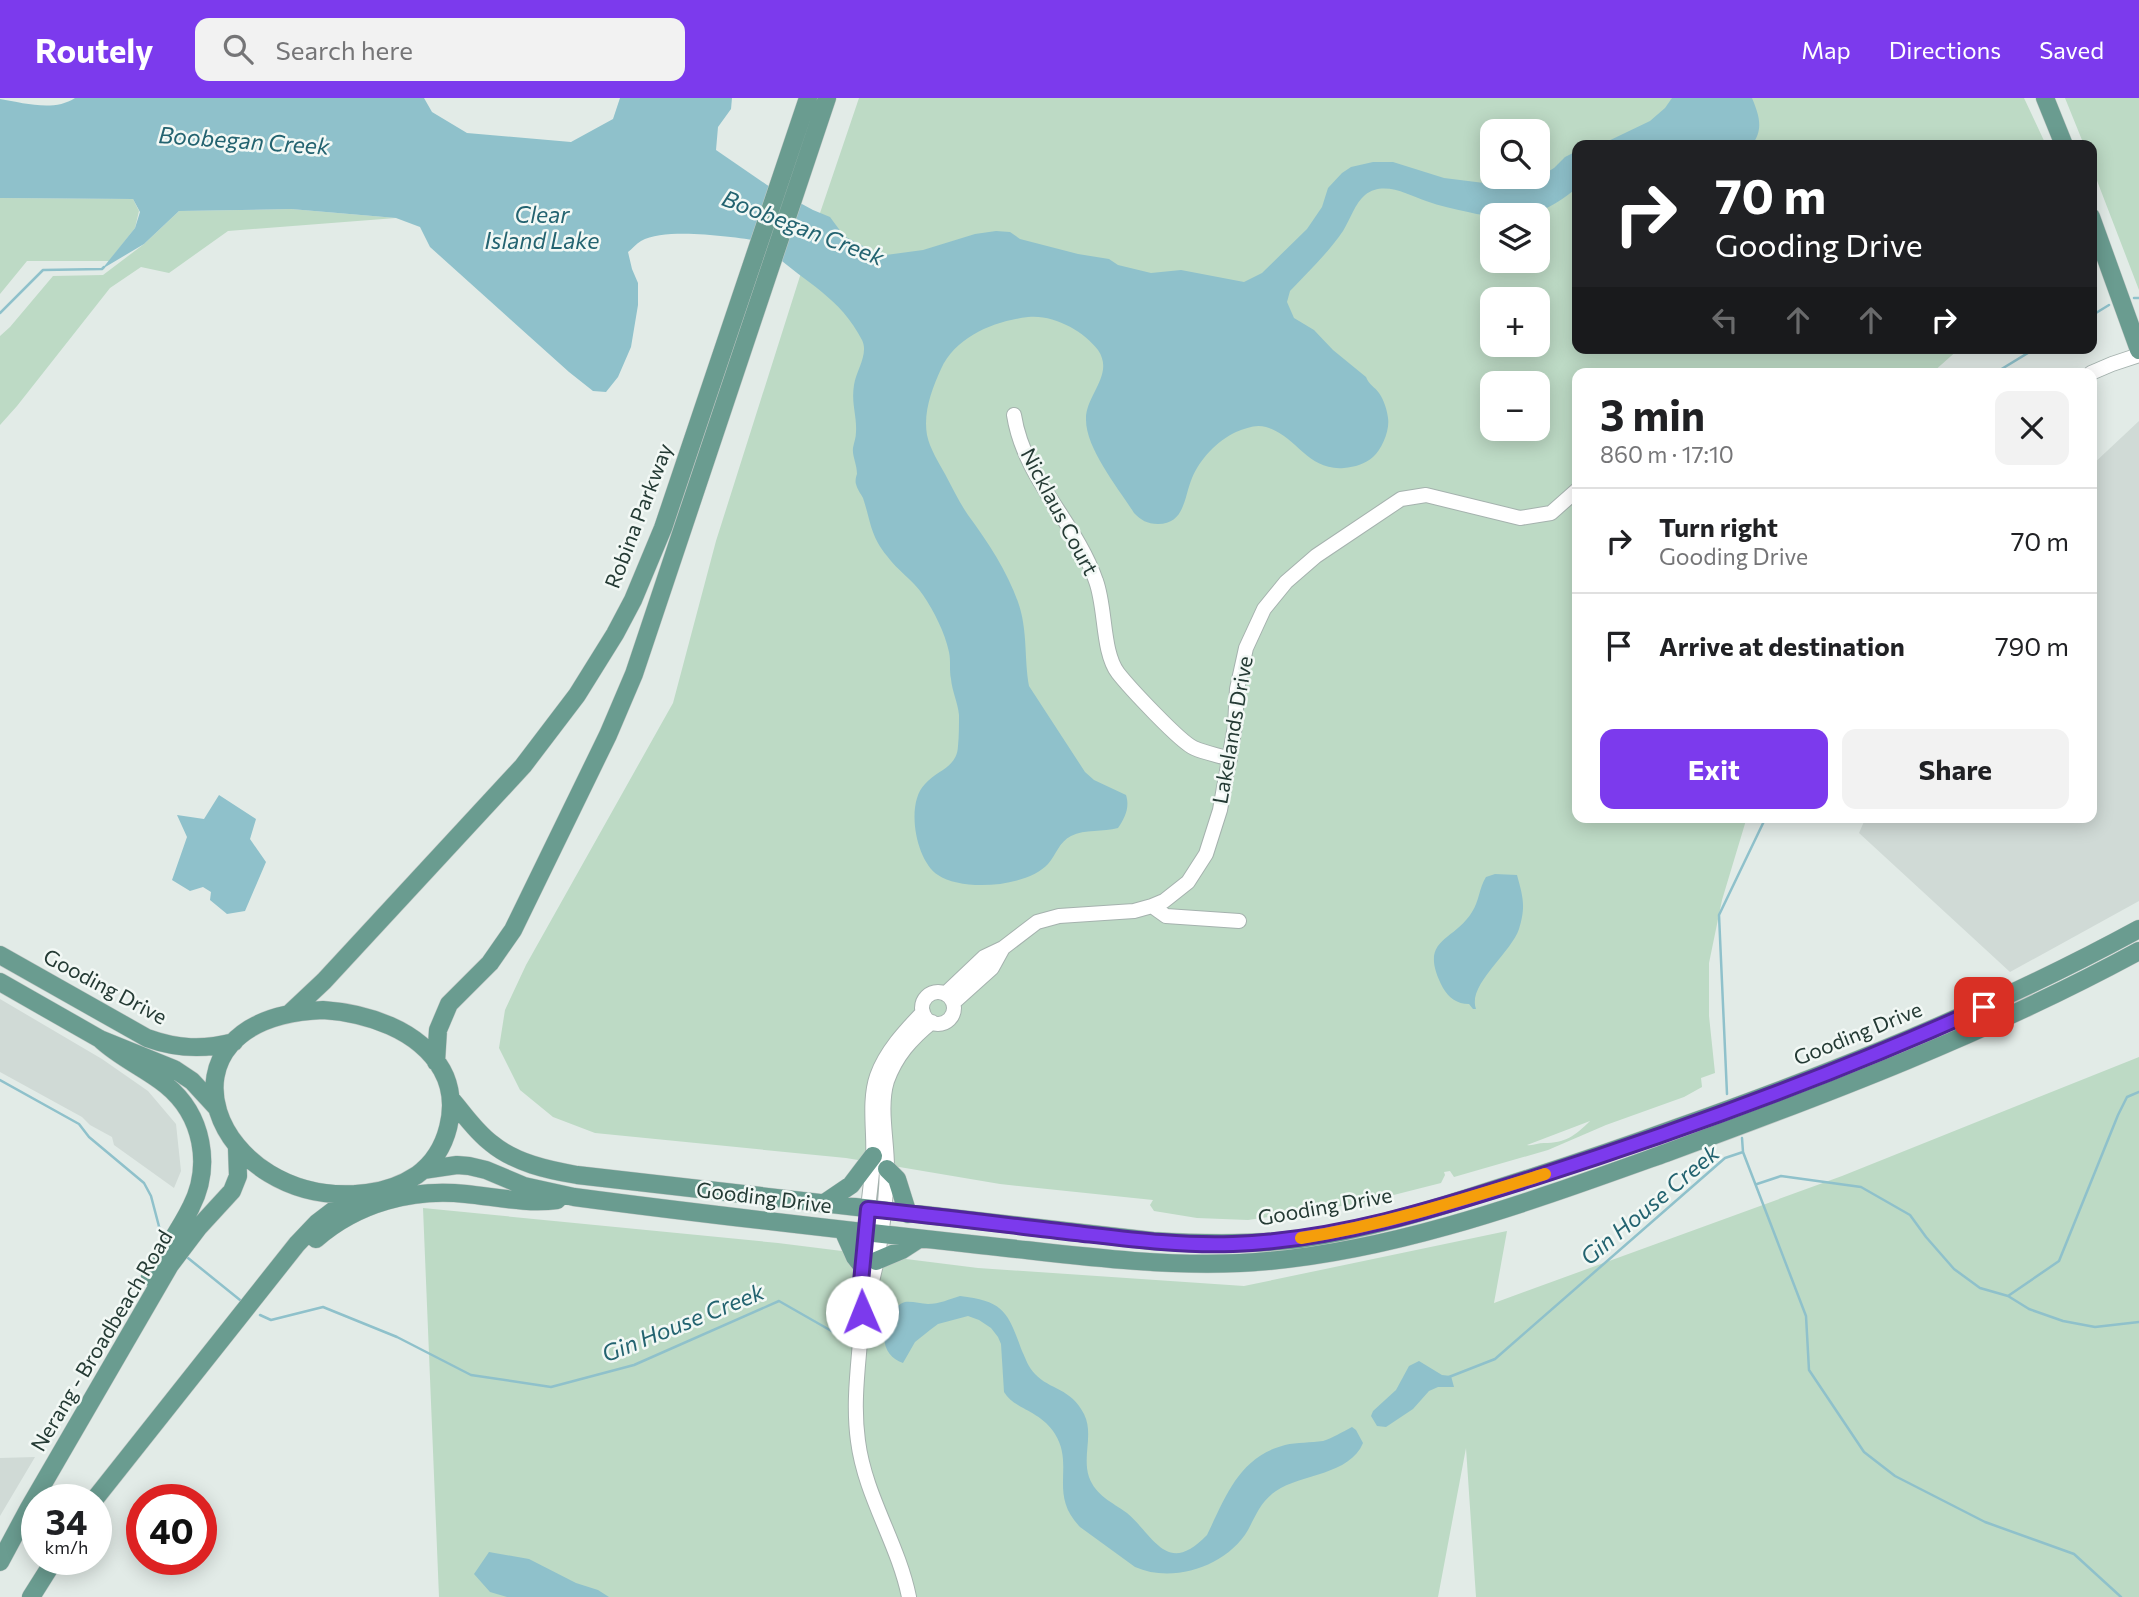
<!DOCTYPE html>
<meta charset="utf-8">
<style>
body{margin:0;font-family:Commissioner,sans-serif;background:#f2f2f2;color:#202124;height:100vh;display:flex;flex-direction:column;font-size:26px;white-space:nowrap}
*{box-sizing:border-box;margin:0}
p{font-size:23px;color:#757577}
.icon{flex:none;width:38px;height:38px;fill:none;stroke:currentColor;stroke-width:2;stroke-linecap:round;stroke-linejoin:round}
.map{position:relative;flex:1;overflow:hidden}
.drawer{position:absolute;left:1572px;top:270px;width:525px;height:455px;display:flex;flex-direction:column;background:#fff;border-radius:14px;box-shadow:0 4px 18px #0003}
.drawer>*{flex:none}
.banner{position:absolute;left:1572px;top:42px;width:525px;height:214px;border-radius:14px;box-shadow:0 4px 18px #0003;background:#202124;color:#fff;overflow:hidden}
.tools{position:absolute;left:1480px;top:21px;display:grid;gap:14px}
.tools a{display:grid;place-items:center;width:70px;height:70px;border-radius:14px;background:#fff;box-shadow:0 4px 18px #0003;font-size:35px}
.speed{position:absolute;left:21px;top:1386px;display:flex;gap:14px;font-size:35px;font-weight:700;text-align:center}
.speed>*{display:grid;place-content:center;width:91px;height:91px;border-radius:50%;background:#fff;box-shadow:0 4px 18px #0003;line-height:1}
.speed small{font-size:18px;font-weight:400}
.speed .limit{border:10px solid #d22;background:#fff;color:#111}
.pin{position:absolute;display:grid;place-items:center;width:60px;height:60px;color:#fff;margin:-30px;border-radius:14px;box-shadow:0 4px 10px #0006}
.me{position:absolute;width:77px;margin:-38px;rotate:359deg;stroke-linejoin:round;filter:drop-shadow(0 0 5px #0008)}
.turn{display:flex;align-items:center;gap:24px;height:147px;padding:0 28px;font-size:32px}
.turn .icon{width:91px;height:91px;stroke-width:2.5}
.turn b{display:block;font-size:49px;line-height:60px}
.lanes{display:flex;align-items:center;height:66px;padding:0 28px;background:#0003;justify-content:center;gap:35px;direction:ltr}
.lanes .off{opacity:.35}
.round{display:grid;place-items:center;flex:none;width:74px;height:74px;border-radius:14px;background:#f2f2f2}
.summary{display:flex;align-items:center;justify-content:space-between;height:119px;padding:0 28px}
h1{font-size:42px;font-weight:700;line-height:52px}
.cta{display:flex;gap:14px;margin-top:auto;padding:14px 28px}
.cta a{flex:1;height:80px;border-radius:14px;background:#7c3aed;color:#fff;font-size:28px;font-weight:700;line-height:80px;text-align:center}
.cta a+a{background:#f2f2f2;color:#202124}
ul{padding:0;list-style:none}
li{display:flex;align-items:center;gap:21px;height:105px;padding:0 28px;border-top:2px solid #e0e0e0}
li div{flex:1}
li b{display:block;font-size:26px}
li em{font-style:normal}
header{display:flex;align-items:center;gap:42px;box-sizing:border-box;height:98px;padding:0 35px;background:#7c3aed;color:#fff}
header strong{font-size:33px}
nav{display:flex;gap:38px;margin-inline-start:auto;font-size:24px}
.search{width:490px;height:63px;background:#f2f2f2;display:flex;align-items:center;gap:18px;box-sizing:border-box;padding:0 24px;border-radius:14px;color:#757577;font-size:26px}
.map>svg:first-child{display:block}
</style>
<header>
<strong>Routely</strong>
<div class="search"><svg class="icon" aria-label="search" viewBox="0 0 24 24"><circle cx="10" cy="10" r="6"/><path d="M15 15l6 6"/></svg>Search here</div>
<nav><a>Map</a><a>Directions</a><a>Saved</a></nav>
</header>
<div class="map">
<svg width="2139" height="1499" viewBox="0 0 2139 1499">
<rect width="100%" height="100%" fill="#e2ebe7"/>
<path fill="#d0dad6" d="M2139 323V803L2010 874 1859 735 1866 719H2091V368Z
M0 901 102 961 148 993 176 1026 181 1073 174 1090 114 1047 112 1039 90 1027 82 1019 0 974Z
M35 1359 0 1418V1360Z"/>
<path fill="#bddac5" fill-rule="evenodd" d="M859 0H2024L2046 47H1577V250H1960L1932 275H1577V719H1747L1722 802 1709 865V918L1715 975 1701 980 1702 989 1684 999 1606 1027 1548 1052 1454 1079 1450 1073 1444 1074 1445 1077 1441 1085 1362 1105 1248 1122 1197 1120 1154 1113 1150 1107 1153 1102 1000 1086 846 1060 595 1035 553 1019 520 992 499 950 505 912 526 867 673 605 716 443 820 115ZM1493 33H1538V79H1493ZM1493 117H1538V163H1493ZM1493 201H1538V247H1493ZM1493 285H1538V331H1493ZM1590 1023C1575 1038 1565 1045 1544 1045 1538 1045 1533 1048 1527 1047Z
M2065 0H2139V192L2091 67V47H2084Z
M0 100 133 101 139 113 135 130 109 163H27L0 196Z
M291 111 396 120 228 133 169 175 141 169 110 190 17 308 0 327V238L10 229 53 178 103 177 144 146 179 113Z
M2139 959V1499H1476L1466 1350 1438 1499H439L423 1110 778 1145 978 1170 1244 1188 1507 1133 1494 1205 1842 1078Z"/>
<path fill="#8fc1cb" d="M75 0H424L432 14 467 35 571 44 613 21 620 0H732L731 11 718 29 716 52 767 87 813 112 830 119 844 138 876 155 886 157 923 152 975 136 996 133 1010 134 1020 141 1078 156 1109 161 1118 167 1151 175 1181 172 1244 184 1262 175 1307 131 1322 109 1328 90 1342 75 1351 69 1373 64H1393L1444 80 1500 87 1527 84 1539 79 1554 70 1565 59 1577 53V90C1563 101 1549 111 1531 116 1511 120 1487 119 1468 114 1454 111 1440 108 1426 103 1408 97 1384 82 1365 97 1355 105 1350 122 1343 133 1328 155 1308 174 1290 193L1287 204 1294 220 1314 232 1333 252 1366 279C1369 287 1375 289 1379 295 1384 302 1387 312 1388 320 1390 332 1382 351 1373 359 1365 366 1355 369 1344 370 1307 373 1297 338 1266 329 1256 326 1246 330 1236 334 1217 343 1200 361 1192 380 1184 399 1185 426 1158 426 1147 426 1141 422 1134 415 1119 391 1086 351 1086 322 1085 297 1115 277 1098 252 1084 233 1053 216 1028 219 995 223 956 238 941 271 932 291 923 314 927 337 930 351 938 363 945 376 952 389 959 404 968 417 988 444 1007 473 1018 504 1028 532 1024 561 1029 588L1085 674 1094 682 1126 697C1130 709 1125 720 1118 730 1103 734 1085 731 1071 738 1059 744 1056 757 1048 766 1027 789 963 794 938 777 916 763 905 706 925 686 937 672 957 670 958 648 959 638 959 627 959 617 958 605 952 593 951 581 949 572 951 563 949 554 945 535 934 513 923 497 913 482 897 472 887 458 870 437 871 424 863 400 861 396 857 391 856 386 855 384 856 378 857 376 857 366 852 358 853 350 854 344 856 340 856 334 857 317 851 306 854 287 856 273 869 256 862 242 838 194 794 180 761 143 731 139 667 129 641 143 636 146 632 151 628 154L632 171 638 185V207L631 249 618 279 606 294 593 293 569 274 430 149 420 129 396 120 291 111 179 113 144 146 102 171 135 130 140 114 133 101 0 100V1C24 5 54 14 75 0Z
M1672 0H1752C1759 17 1764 31 1752 47H1600L1650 23 1665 10Z
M219 697 256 721 250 741 266 764 245 813 227 816 210 802 211 794 203 789 190 793 172 782 187 739 177 717 204 721Z
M1495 776 1517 777C1523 799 1526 808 1519 831 1511 855 1467 887 1476 911H1473L1469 906C1457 906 1449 900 1443 890 1417 840 1453 845 1472 814 1479 804 1479 790 1486 779Z
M960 1198C1005 1203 1008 1215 1022 1253 1026 1261 1028 1269 1035 1276 1050 1292 1071 1290 1084 1316 1094 1336 1082 1358 1089 1379 1096 1398 1112 1404 1127 1415 1154 1438 1167 1479 1207 1437 1226 1398 1239 1359 1285 1347 1297 1344 1311 1345 1323 1343 1333 1340 1342 1334 1352 1329L1356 1332 1363 1345C1350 1377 1301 1376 1276 1393 1261 1403 1256 1417 1248 1432 1227 1468 1173 1486 1135 1469L1080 1429C1048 1396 1075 1368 1055 1336 1040 1312 1015 1312 1004 1294L1001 1246 998 1239 991 1230 979 1222 968 1218 938 1226 930 1232 915 1244 903 1265C891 1261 885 1252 884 1240 883 1229 893 1207 905 1204 912 1203 921 1206 928 1206 939 1206 950 1201 960 1198Z
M1419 1263 1442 1277 1451 1278 1454 1289H1438L1429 1293 1413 1311 1386 1329 1377 1328 1371 1318 1373 1313 1396 1292 1409 1268Z
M489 1454 529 1461 576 1485 598 1492 609 1499H507L490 1494 474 1476Z"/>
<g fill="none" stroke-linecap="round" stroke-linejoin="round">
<path stroke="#8fc1cb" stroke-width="2.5" d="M2134 200H2139
M0 215 43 172 102 171 104 169
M2091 218 2109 207
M1995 275 2036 250
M0 982 79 1026 89 1039 144 1085 151 1098 161 1136
M1727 996 1719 817 1766 719
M1742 1040 1743 1054
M1757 1086 1781 1078 1861 1089 1910 1117 1926 1139 1954 1171 1980 1190 2008 1198 2029 1211 2063 1223 2095 1229 2139 1224
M188 1160 240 1202
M2008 1198 2059 1163 2118 1017 2127 999 2139 994
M260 1217 271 1222 323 1209 397 1239 471 1277 551 1289 634 1267 779 1203 835 1235
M1449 1279 1495 1261 1725 1060 1743 1054 1806 1218 1809 1272 1864 1354 1895 1378 1985 1424 2074 1456 2121 1499"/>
<g stroke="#a5b2ae" stroke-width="16">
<path id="minor" d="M2091 275 2112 266 2139 257
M1014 317C1024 381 1076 424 1096 483 1106 510 1102 554 1118 575 1129 589 1180 644 1194 650 1205 655 1218 657 1230 661
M1152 808 1166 818 1239 823
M922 910a16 16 0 1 1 32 0a16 16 0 1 1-32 0Z
M945 896 984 859 1003 850 1037 824 1059 818 1134 813 1152 808 1164 803 1188 784 1206 756 1220 712 1235 628 1237 591 1246 550 1264 511 1286 484 1316 458 1401 401 1426 397 1520 420 1551 415 1577 392
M953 905 992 870 1003 850
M865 1206C879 1167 886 1111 887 1069 887 1042 879 1009 887 983 896 958 911 941 932 924
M909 1499C898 1445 865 1398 858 1343 852 1300 860 1259 862 1216 862 1205 861 1195 861 1184 862 1144 870 1103 873 1063 875 1036 868 1004 877 978 886 953 905 933 923 914"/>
</g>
<g stroke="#c2c8c6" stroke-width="19">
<path id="major" d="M2045 0 2064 47
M2091 119 2139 252
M0 857 147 940C177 951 204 952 234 944
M0 884 100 941 174 971 192 983 216 1009
M323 912C366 915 419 931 442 972 461 1006 448 1055 417 1077 402 1087 384 1093 367 1095 213 1114 139 920 323 912Z
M290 915 324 883 523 668 577 597 615 536 633 502 663 430 808 0
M100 941C120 960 145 970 166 987 203 1017 212 1068 191 1109 179 1134 162 1155 150 1179
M436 964 438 932 449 906 490 865 513 832 608 637 634 576 827 0
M451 1001C464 1016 475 1033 491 1045 515 1065 548 1072 577 1077L1153 1143C1202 1146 1251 1147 1300 1141 1364 1132 1428 1113 1489 1093 1553 1073 1616 1052 1679 1029 1837 973 1992 911 2139 831
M887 1071 897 1081 908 1116
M423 1072 457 1067 469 1068 486 1072 524 1088 574 1099C709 1117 844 1132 980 1147 1066 1156 1153 1169 1240 1165 1384 1158 1532 1103 1666 1055 1827 996 1988 935 2139 853
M823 1106 851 1087 873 1058
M843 1132 855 1159 862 1168
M316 1141C357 1105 413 1090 466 1096 496 1099 527 1106 557 1102
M876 1163 902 1152 919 1141
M94 1402 297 1146 317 1125 355 1096
M0 1464 29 1410 170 1167 198 1130 232 1093 238 1078 237 1050
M31 1499 55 1461"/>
</g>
<use href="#minor" stroke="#fff" stroke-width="14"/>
<use href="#major" stroke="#6a9c90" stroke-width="18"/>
</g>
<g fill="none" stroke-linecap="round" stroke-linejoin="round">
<g stroke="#51269a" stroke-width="18">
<path id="route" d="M862 1214 861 1184 868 1111C938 1118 1007 1127 1076 1135 1128 1141 1181 1148 1233 1146 1337 1142 1435 1111 1533 1080 1686 1031 1838 975 1984 909"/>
</g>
<use href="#route" stroke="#7c3aed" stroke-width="12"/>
<path stroke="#f59e0b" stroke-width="12" d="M1301 1140C1385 1127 1465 1101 1545 1076"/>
</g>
<g text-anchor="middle" stroke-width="5" stroke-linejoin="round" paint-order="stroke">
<g font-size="21" fill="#243a34" stroke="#f2f8f5">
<text transform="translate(1059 414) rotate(62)" y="7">Nicklaus Court</text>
<text transform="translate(639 418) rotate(-69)" y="7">Robina Parkway</text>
<text transform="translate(1233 632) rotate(-80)" y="7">Lakelands Drive</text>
<text transform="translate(105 889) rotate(28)" y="7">Gooding Drive</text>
<text transform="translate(1858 936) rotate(-22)" y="7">Gooding Drive</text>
<text transform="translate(764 1100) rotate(7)" y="7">Gooding Drive</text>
<text transform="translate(1325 1109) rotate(-10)" y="7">Gooding Drive</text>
<text transform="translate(102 1243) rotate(-59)" y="7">Nerang - Broadbeach Road</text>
</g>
<g font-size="23" font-style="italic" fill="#236370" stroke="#f2f8f5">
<text transform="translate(244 43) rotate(4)" y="8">Boobegan Creek</text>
<text x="542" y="125">Clear<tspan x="542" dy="26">Island Lake</tspan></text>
<text transform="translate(803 130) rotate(21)" y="8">Boobegan Creek</text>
<text transform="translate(1650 1107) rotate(-40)" y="8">Gin House Creek</text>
<text transform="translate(683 1225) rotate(-22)" y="8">Gin House Creek</text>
</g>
</g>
</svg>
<div class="tools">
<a><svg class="icon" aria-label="search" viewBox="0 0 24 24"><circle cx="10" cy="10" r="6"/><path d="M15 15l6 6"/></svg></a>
<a><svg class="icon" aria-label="layers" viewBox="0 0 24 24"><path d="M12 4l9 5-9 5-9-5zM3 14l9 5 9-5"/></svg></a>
<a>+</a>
<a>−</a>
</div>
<div class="speed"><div>34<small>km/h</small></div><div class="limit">40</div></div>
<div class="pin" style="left:1984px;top:909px;background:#d93025"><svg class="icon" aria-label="arrive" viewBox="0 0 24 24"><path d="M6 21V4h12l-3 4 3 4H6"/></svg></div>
<svg class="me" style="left:862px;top:1214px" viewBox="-20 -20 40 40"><circle r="19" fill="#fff"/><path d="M0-13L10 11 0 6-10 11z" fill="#7c3aed"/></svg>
<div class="banner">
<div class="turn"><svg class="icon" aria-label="right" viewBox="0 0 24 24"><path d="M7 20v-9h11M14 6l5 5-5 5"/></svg><div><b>70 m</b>Gooding Drive</div></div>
<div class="lanes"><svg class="icon off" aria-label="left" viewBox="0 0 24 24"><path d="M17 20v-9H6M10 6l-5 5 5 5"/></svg><svg class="icon off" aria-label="ahead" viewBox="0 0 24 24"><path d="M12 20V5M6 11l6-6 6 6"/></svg><svg class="icon off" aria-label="ahead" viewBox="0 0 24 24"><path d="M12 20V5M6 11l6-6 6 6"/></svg><svg class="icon" aria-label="right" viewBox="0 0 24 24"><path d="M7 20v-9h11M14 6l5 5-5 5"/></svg></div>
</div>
<section class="drawer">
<div class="summary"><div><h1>3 min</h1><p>860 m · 17:10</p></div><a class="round"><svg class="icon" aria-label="close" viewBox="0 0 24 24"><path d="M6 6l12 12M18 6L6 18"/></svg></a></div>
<ul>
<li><svg class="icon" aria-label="right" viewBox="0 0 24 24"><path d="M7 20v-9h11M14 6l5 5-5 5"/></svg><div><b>Turn right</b><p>Gooding Drive</p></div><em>70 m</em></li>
<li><svg class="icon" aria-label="arrive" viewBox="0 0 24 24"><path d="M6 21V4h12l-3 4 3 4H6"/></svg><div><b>Arrive at destination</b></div><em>790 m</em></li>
</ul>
<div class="cta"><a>Exit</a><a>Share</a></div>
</section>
</div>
